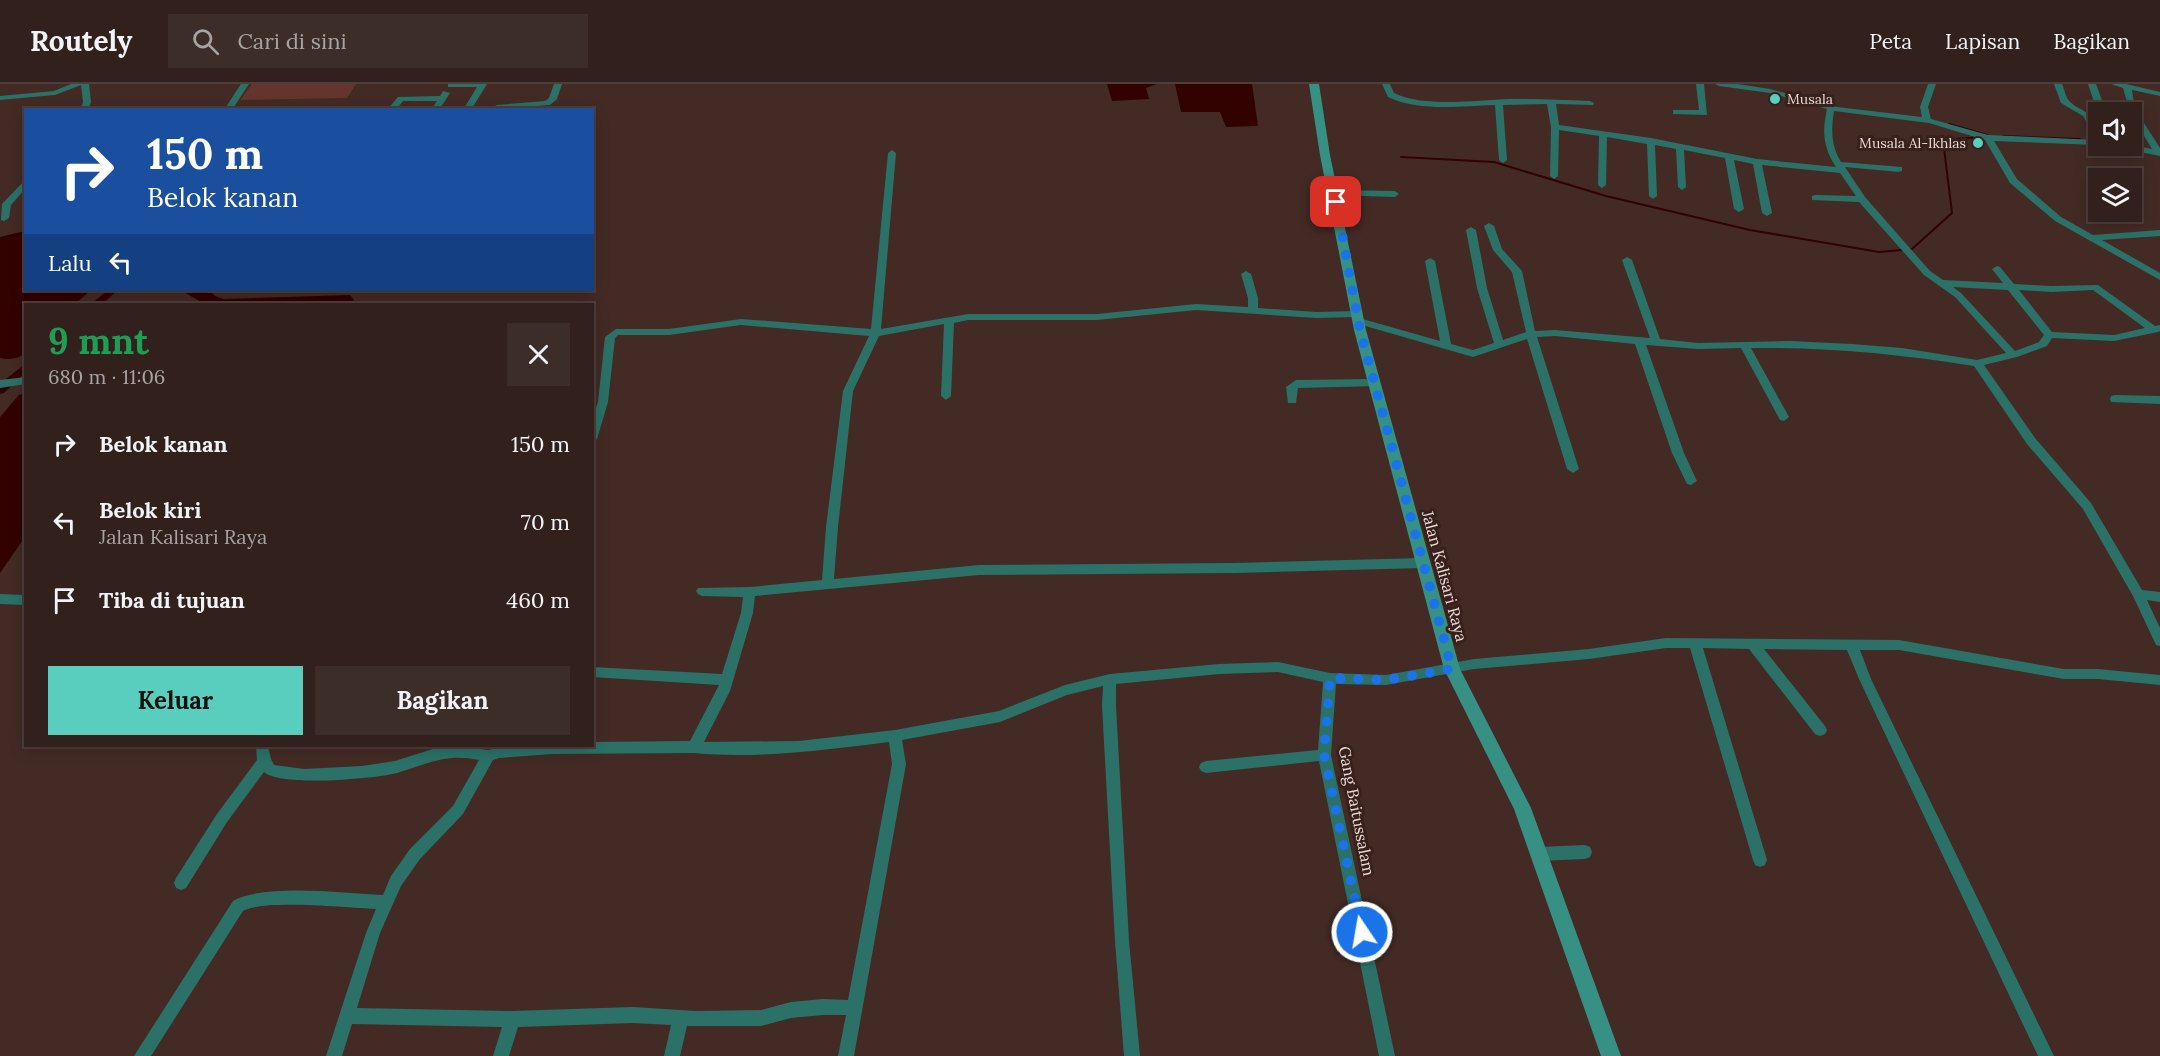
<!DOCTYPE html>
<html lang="id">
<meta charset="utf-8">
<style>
body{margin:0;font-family:Lora,serif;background:#3d2d29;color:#f1f3f6;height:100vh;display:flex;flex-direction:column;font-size:22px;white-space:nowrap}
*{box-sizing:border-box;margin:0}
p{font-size:20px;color:#a8a3a3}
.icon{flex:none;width:33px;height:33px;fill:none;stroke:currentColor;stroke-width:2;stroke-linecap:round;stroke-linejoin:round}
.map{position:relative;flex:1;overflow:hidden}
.drawer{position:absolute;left:24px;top:219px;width:570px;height:444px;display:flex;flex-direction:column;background:#32201c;border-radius:0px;box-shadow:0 3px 15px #0003,0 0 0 2px #4d3e3b}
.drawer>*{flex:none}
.banner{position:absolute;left:24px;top:24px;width:570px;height:183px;border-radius:0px;box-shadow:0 3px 15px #0003,0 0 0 2px #4d3e3b;background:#1a4fa0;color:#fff;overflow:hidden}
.buttons{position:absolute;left:2088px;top:18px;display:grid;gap:12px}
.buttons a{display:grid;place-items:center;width:54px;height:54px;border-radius:0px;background:#32201c;box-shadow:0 3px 15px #0003,0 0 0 2px #4d3e3b;font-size:30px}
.pin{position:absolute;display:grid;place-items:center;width:51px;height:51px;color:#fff;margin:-26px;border-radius:12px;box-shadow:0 3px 9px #0006}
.me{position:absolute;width:66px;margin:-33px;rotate:348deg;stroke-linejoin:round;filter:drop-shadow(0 0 4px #0008)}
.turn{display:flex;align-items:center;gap:21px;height:126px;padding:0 24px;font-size:27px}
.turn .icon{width:78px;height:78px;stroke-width:2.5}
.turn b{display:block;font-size:42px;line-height:51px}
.then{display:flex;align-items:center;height:57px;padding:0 24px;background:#0003;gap:12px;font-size:22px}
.round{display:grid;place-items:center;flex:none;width:63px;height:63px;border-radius:0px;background:#3d2d29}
.summary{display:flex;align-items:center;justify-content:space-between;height:102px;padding:0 24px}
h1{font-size:36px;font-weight:700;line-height:45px;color:#1e9e55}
.cta{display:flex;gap:12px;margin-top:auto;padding:12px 24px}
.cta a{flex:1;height:69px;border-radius:0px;background:#5acebe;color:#111;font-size:24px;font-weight:700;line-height:69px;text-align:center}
.cta a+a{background:#3d2d29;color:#f1f3f6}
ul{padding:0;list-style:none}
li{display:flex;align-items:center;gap:18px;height:78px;padding:0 24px}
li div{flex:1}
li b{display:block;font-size:22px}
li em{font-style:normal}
header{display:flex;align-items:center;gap:36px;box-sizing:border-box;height:84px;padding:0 30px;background:#32201c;border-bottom:2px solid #4d3e3b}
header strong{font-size:28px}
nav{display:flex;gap:33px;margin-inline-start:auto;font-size:21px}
.search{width:420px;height:54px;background:#3d2d29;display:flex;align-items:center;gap:15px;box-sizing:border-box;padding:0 21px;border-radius:0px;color:#a8a3a3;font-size:22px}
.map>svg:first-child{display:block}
</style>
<header>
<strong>Routely</strong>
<div class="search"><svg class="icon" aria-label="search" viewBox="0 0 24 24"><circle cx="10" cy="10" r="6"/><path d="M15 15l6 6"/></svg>Cari di sini</div>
<nav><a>Peta</a><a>Lapisan</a><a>Bagikan</a></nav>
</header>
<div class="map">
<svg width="2160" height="972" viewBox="0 0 2160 972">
<rect width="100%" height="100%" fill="#432a25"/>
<path fill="#64352d" d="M252 0H356L347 14 240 16Z"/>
<path fill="#320200" d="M1107 0H1157L1146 4 1149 15 1112 17Z
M1175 0H1252L1258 42 1226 43 1220 28H1181Z
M25 147 26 206H91L75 220H26L25 269C19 275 9 276 0 274V153Z
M180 206H209L215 212 223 215 350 211 354 216 353 220H205Z
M25 309V453L0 489V333L19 311Z"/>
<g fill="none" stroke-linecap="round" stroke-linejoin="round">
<path stroke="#320200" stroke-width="2" d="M1949 40 1987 51
M2003 52 2080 55
M1401 73 1494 78 1606 112 1750 146 1879 168 1912 165 1952 129 1944 64 1946 56 1981 53"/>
<path fill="#320200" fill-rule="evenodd" d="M108 206H118L102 220H91Z
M26 279V288L4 309 0 310V300Z"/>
<path fill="#2b7167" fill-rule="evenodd" d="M71 0H89L91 18 88 26H80L83 18 81 1 55 11 0 16V12L54 7Z
M241 0H249L232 26H224Z
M448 0H487L471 26H463L477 3H448Z
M554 0H562L557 15 550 21 497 25 493 23 497 21 545 17 549 14Z
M1382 0H1390L1394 9C1426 24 1476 16 1510 15 1537 15 1563 16 1590 17L1594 19 1593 21 1556 20 1559 41 1651 54 1757 75 1836 83C1823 63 1822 48 1827 25L1770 9 1719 2 1715 0H1737L1770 5 1837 23 1922 33 1920 23 1928 0H1936L1928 23 1931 35 1988 51 2098 56V61L1994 57 2017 95 2061 133 2093 151 2160 146V152L2102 156 2160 189V196L2055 137 2010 99 1985 56 1929 39 1834 27C1831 45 1831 62 1841 78L1902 83V87L1899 88 1845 83 1865 113 1930 187 1943 196 2003 199 1992 185 1997 182 2000 183 2014 200 2052 202 2098 201 2155 242 2160 241V247L2158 248 2114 257 2052 254 2047 262 2017 273 1984 281 2035 354 2091 419 2142 506 2160 508V518L2147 516 2160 544V562L2156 561 2133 512 2083 425 2027 360 1974 282C1899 270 1826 263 1751 264L1789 333 1784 337 1780 336 1741 264 1698 265 1646 261 1684 369 1697 397 1691 401 1687 400 1672 369 1635 260 1555 252 1537 253 1579 385 1573 389 1567 385 1527 255 1473 273 1355 239V235L1359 234 1440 257 1425 177 1430 174 1435 177 1451 260 1473 266 1494 259 1477 204 1466 146 1471 143 1476 146 1487 204 1503 256 1526 248 1512 188 1493 166 1484 142 1489 139 1494 142 1502 165 1522 187 1535 247 1555 246 1650 254 1622 176 1627 173 1632 176 1660 255 1698 259 1790 257 1852 260 1902 264 1977 276 2006 269 1955 213 1924 191 1859 118 1812 116V112L1815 111 1856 112 1840 89 1762 81 1772 129 1767 132 1762 129 1753 80 1734 76 1744 125 1739 128 1734 125 1725 74 1684 66 1686 103 1682 106 1678 103 1676 65 1655 61 1657 112 1653 115 1649 112 1647 60 1607 53 1606 101 1602 104 1598 101 1599 52 1559 46 1558 92 1554 95 1550 92 1551 43 1547 20 1503 21 1507 76 1503 79 1499 76 1495 21C1460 22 1420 28 1388 13ZM1953 203 2008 206 2044 251 2039 258 2015 267 1961 209ZM2019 206 2052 208 2093 206 2145 244 2114 251 2052 248Z
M1696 0H1704L1707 31 1673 30V26H1699Z
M2054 0H2062C2064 4 2065 10 2067 14 2076 29 2098 23 2098 53H2095L2083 32 2061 19Z
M2088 0H2096L2103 19 2128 21 2123 4 2111 0H2126L2160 8V12L2132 6 2135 25 2160 64V72L2120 64 2119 62 2132 61 2152 65 2132 32V28L2128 26 2098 23 2094 18Z
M443 7 450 9 439 26H431L437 17H403L396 26H387L398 13 440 12Z
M892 66 896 69 881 245 968 230H1097L1196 220 1248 223V214L1241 190 1246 187 1251 190 1258 214V224L1316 228 1357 227 1362 230 1357 233 1316 234 1196 226 1097 236H968L954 239 951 312 946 316 941 312 944 240 879 252 853 307 838 443 834 495 979 481 1234 479 1423 474 1427 476 1429 479 1427 482 1423 484 1234 489 979 491 755 512 753 529 730 607 704 658 799 657 895 646 999 627 1065 601 1110 590 1219 580 1278 578 1330 589 1386 591 1474 575 1589 565 1666 554 1899 556 2064 585H2098L2160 591V601L2098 595H2064L1899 566H1860L1871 595 2054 972H2038L1859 595 1847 566 1764 565 1825 642 1827 646 1825 650 1820 652 1815 650 1749 565 1703 564 1767 776 1765 781 1760 783 1755 781 1753 776 1690 564H1666L1589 575 1474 585 1386 601 1336 600 1331 671 1395 972H1379L1319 677 1206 689 1201 687 1199 683 1201 679 1206 677 1318 666 1323 598 1278 588 1219 590 1116 600V622L1129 857 1140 972H1124L1115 857 1102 622 1103 602 1067 611 1000 638 902 656 906 680 854 972H838L846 931H823L791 934 761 942H687L680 972H664L671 941 633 939 518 943 509 972H493L502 943 352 940 342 972H326L366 849 376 825C348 824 264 815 243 827L151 972H134L233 817C265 799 344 809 383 811L391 792 410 765 453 722 479 676C446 669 427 680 397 689 374 695 281 703 264 688L227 738 186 804 181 806 176 804 174 799 176 794 217 730 257 676 256 662H268L271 675 274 681 304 685 362 682 395 677 436 664 461 662 488 666 507 662H592V658L690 657 719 601 592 593V583L722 590 741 529 743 513 702 512 698 510 696 507 698 504 750 503 822 496 826 443 843 307 869 252 741 241 669 251H618L615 254 608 318 597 355 592 359V335L598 318 605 253 616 245H669L741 235 871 245 888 69ZM889 658 892 680 848 916 823 915 791 918 761 926 696 927 633 923 512 927 357 924 380 849 401 802 420 775 463 730 493 676 499 674 552 670 694 669C759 675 825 666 889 658Z
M26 95V104L11 121 9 134 4 137 1 136 2 120Z
M1334 106 1395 107 1399 110 1395 113 1331 111V107Z
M26 293V300L0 304V296Z
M1374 295 1378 296 1379 299 1378 302 1298 304 1296 319H1288L1286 303 1296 296Z
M2115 311 2160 312V320L2111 318 2110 315 2111 312Z
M0 510 26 511V521L0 520Z
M1585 761 1590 763 1592 768 1590 773 1585 775 1539 777 1534 775 1532 770 1534 765 1539 763Z"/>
<path fill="#379084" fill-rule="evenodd" d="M1309 0H1319L1330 71 1366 246 1460 585 1531 724 1621 972H1601L1514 725 1444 585 1354 246 1320 71Z"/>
</g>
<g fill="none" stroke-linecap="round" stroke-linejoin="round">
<path stroke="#1a73e8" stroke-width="10" stroke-dasharray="0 18" d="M1336 118 1360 246 1452 585 1386 596 1330 594 1324 671 1362 848"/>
</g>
<g fill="#5acebe" stroke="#38201b" stroke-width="2">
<circle cx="1775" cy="15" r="6"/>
<circle cx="1978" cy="59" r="6"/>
</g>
<g text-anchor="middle" stroke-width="6" stroke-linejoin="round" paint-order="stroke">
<g font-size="14" fill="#ebdad7" stroke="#38201b" text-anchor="start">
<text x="1787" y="20">Musala</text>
<text x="1966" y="64" text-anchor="end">Musala Al-Ikhlas</text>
</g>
<g font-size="16" fill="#ebdad7" stroke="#38201b">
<text transform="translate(1445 492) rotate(75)" y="6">Jalan Kalisari Raya</text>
<text transform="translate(1357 727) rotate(79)" y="6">Gang Baitussalam</text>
</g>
</g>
</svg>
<div class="buttons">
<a><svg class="icon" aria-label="sound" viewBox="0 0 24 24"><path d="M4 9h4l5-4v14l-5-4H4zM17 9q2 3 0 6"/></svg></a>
<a><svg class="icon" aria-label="layers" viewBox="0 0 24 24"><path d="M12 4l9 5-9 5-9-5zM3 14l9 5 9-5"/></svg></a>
</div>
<div class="pin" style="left:1336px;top:118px;background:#d93025"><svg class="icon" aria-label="arrive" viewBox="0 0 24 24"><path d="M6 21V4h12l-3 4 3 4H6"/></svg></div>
<svg class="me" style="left:1362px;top:848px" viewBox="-20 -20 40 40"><circle r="17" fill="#1a73e8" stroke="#fff" stroke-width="3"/><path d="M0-11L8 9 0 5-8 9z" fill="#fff"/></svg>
<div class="banner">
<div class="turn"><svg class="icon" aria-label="right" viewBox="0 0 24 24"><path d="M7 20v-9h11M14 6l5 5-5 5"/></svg><div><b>150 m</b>Belok kanan</div></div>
<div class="then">Lalu<svg class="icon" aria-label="left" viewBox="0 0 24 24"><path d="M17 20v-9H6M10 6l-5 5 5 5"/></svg></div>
</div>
<section class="drawer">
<div class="summary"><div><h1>9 mnt</h1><p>680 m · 11:06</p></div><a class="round"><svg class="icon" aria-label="close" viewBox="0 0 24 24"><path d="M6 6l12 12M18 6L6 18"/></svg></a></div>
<ul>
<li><svg class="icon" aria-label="right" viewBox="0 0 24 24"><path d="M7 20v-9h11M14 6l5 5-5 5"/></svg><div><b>Belok kanan</b></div><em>150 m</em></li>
<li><svg class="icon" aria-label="left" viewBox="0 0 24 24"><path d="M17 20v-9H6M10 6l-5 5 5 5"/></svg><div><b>Belok kiri</b><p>Jalan Kalisari Raya</p></div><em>70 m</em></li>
<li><svg class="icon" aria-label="arrive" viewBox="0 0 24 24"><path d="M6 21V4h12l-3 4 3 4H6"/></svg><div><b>Tiba di tujuan</b></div><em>460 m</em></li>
</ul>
<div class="cta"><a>Keluar</a><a>Bagikan</a></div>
</section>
</div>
